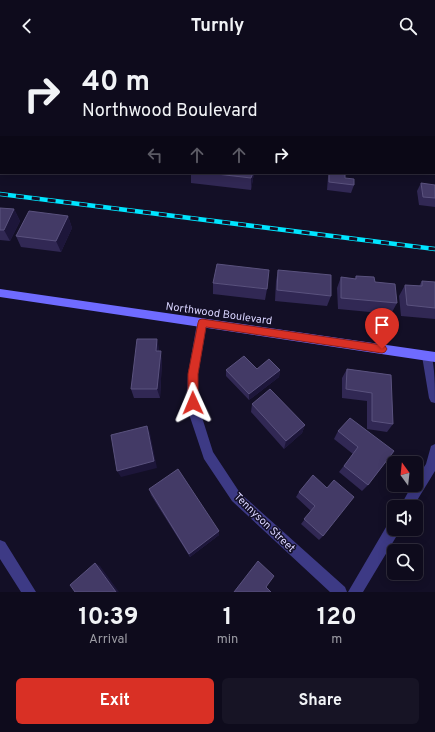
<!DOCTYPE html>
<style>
body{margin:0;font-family:Overpass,sans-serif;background:#171425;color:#f1f3f6;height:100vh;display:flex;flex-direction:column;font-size:15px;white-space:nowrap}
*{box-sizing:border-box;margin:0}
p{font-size:13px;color:#9b9ba3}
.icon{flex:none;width:22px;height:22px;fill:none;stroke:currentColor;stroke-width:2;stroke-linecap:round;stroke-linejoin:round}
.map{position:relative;height:540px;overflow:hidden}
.details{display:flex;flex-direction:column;background:#0e0b1c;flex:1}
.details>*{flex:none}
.hud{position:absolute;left:0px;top:0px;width:435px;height:122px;box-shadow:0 2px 10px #0003,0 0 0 1px #2e2b3b;background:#0e0b1c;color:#f1f3f6;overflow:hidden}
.needle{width:26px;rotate:345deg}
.buttons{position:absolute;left:387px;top:404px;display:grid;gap:8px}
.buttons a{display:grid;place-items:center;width:36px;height:36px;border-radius:6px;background:#0e0b1c;box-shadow:0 2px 10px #0003,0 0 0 1px #2e2b3b;font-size:20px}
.pin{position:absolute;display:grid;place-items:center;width:34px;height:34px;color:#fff;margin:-41px -17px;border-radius:50% 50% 50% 0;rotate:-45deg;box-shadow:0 0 4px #0007}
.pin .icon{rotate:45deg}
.me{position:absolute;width:44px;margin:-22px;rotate:359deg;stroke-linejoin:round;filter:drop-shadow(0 0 3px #0008)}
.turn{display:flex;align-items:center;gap:14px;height:84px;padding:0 16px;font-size:18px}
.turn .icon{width:52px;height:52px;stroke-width:2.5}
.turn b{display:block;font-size:28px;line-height:34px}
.lanes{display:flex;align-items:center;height:38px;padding:0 16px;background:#0003;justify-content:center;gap:20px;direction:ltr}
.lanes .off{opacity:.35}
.eta{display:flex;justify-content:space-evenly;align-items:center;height:68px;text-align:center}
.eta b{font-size:24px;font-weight:700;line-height:28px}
.cta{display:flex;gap:8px;margin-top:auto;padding:8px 16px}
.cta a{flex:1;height:46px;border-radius:6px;background:#d93025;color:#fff;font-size:16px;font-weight:700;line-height:46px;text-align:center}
.cta a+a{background:#171425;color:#f1f3f6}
header{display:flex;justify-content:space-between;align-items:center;height:52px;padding:0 16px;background:#0e0b1c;font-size:18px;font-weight:700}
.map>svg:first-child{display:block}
</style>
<header><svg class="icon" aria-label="back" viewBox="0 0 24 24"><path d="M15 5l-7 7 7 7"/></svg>Turnly<svg class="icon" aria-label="search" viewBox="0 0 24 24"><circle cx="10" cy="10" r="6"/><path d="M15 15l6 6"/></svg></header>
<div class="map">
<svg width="435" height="540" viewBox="0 0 435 540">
<rect width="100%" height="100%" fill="#130f26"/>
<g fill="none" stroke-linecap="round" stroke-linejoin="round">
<path fill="#3d3a85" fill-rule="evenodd" d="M243 0H250L251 1H244Z
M434 116H435V122L432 121H434Z
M202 267 206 268 207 271 198 322 197 342 200 359 213 400 240 441 345 535 347 540H330L232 449 204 407 188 359 187 342 188 322 197 271 198 268Z
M427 299 431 301C435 316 435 335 435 351L431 350 429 346 422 304 423 301Z
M435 392V419L413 455H400L412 433H416V427L426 412 431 394Z
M394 469V477H400L399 480 363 540H348L389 470Z
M0 488 5 490 36 540H21L0 507Z"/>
<path fill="#6f6bff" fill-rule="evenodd" d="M0 237 435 300V310L0 245Z"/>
<g stroke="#00e5ff" stroke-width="4.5">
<path id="rail" d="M0 142 435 197"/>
</g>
<use href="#rail" stroke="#130f26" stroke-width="3" stroke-dasharray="8" stroke-linecap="butt"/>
</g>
<path fill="#312854" d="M192 0H235L236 1H193Z
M278 0H333L332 1H280Z
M434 33H435V51H434Z
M434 51 435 52V81H434Z
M191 121H254L251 138 191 131Z
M329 121H345V126L354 133 351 141 327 138 328 125Z
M421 131 435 133V155L419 153 417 139Z
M0 156 14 157 20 169 10 189 0 188Z
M68 164 72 176 61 200 21 195 16 184Z
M278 218 331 244 327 254 275 249 276 229Z
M356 224 375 230 397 251 391 262 338 257 337 236 341 225 355 227Z
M422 229 435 230V267L401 264 399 244 405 233 419 234Z
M213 231 267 237 265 248 213 242Z
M159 296V299L162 308 160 346H134L131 337Z
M257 317 280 318 279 325 249 348 226 324V318Z
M347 317 391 323 393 372 387 380 367 377V349L342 346V326Z
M252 352 305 373 302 381 284 397 251 360Z
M338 379 394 399 368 433 362 439 339 420 353 402 334 387Z
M327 436 323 484 319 488 301 472 311 459 296 445 299 440Z
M149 437 219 483 190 505 151 443Z"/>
<path fill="#1d163a" d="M209 0H222V1H209Z
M253 121H254L251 138V126Z
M14 157 20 169 10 189 4 178Z
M68 164 72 176 61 200 56 189Z
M157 287 159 296 158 308 156 299Z
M161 299 162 308 160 346 157 337Z
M280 318 279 325 249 348V342Z
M305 373 302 381 284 397 286 389Z
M147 374 150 381 157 416 121 425 117 419Z
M219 479V483L190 505 189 502Z
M95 511 100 514 119 540H116Z"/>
<path fill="#433a66" stroke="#5a527e" d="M34 0H58V1H33Z
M218 0H235L236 1H216Z
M297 0H328L327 1H299Z
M335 0H349L347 1H333Z
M0 24H1V32H0Z
M434 33H435V41H434Z
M434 51 435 52V71H434Z
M208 121H253L251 126Z
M329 121H345V126L354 127V133L329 130Z
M421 131 435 133V146L423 145Z
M0 156 14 157 4 178H0Z
M29 159 68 164 56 189 16 184Z
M217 212 269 218 267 237 213 231Z
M278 218 331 223V244L277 238Z
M356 224 374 225 375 230 395 232 397 251 341 246V225L356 227Z
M422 229 435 230V256L407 253 405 233 422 234Z
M137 287H157L156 299H161L157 337H131Z
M244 304 257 317 269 307 280 318 249 342 226 318Z
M347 317 391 323 393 372 372 369V341L346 337Z
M270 337 305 373 286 389 252 352Z
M350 366 394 399 368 433 344 414 358 395 338 379Z
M147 374 154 409 117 419 111 383Z
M178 417 219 479 189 502 149 437Z
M313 423 327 436 334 428 354 445 323 484 304 467 315 454 299 440Z
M258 509 274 524 266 535 271 540H234Z
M95 511 116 540H75L70 533Z"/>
<path fill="#d93025" stroke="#8d1f18" d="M202 267 382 293 385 294 387 297 385 300 382 301 206 275 198 322V351L196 354 193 355 189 354 188 351V322L198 271 199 268Z"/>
<g text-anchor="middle" stroke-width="3" stroke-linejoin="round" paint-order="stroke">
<g font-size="11" fill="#d9d4ff" stroke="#130f26">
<text transform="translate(219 261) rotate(8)" y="4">Northwood Boulevard</text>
<text transform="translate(265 470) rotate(44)" y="4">Tennyson Street</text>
</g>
</g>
</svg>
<div class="buttons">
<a><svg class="needle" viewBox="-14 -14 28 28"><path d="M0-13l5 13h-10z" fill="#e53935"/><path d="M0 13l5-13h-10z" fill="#9b9ba3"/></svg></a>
<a><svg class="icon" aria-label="sound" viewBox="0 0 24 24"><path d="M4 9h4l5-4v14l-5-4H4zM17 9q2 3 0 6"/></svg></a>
<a><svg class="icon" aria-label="search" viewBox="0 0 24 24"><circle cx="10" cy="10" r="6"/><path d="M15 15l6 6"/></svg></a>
</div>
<div class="pin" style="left:382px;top:297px;background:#d93025"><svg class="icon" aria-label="arrive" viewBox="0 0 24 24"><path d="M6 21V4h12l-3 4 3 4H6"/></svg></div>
<svg class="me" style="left:193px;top:351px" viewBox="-20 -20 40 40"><path d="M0-17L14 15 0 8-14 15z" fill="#d93025" stroke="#fff" stroke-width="4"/></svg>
<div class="hud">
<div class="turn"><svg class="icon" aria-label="right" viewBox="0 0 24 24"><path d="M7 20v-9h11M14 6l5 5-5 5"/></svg><div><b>40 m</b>Northwood Boulevard</div></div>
<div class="lanes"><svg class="icon off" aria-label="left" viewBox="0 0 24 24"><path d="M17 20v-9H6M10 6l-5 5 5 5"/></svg><svg class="icon off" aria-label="ahead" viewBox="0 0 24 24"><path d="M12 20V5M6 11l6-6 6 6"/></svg><svg class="icon off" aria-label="ahead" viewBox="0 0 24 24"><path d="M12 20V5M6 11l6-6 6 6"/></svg><svg class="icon" aria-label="right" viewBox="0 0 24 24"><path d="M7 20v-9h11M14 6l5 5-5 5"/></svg></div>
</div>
</div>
<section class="details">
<div class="eta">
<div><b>10:39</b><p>Arrival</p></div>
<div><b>1</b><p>min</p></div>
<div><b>120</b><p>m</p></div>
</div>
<div class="cta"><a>Exit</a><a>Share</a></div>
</section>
